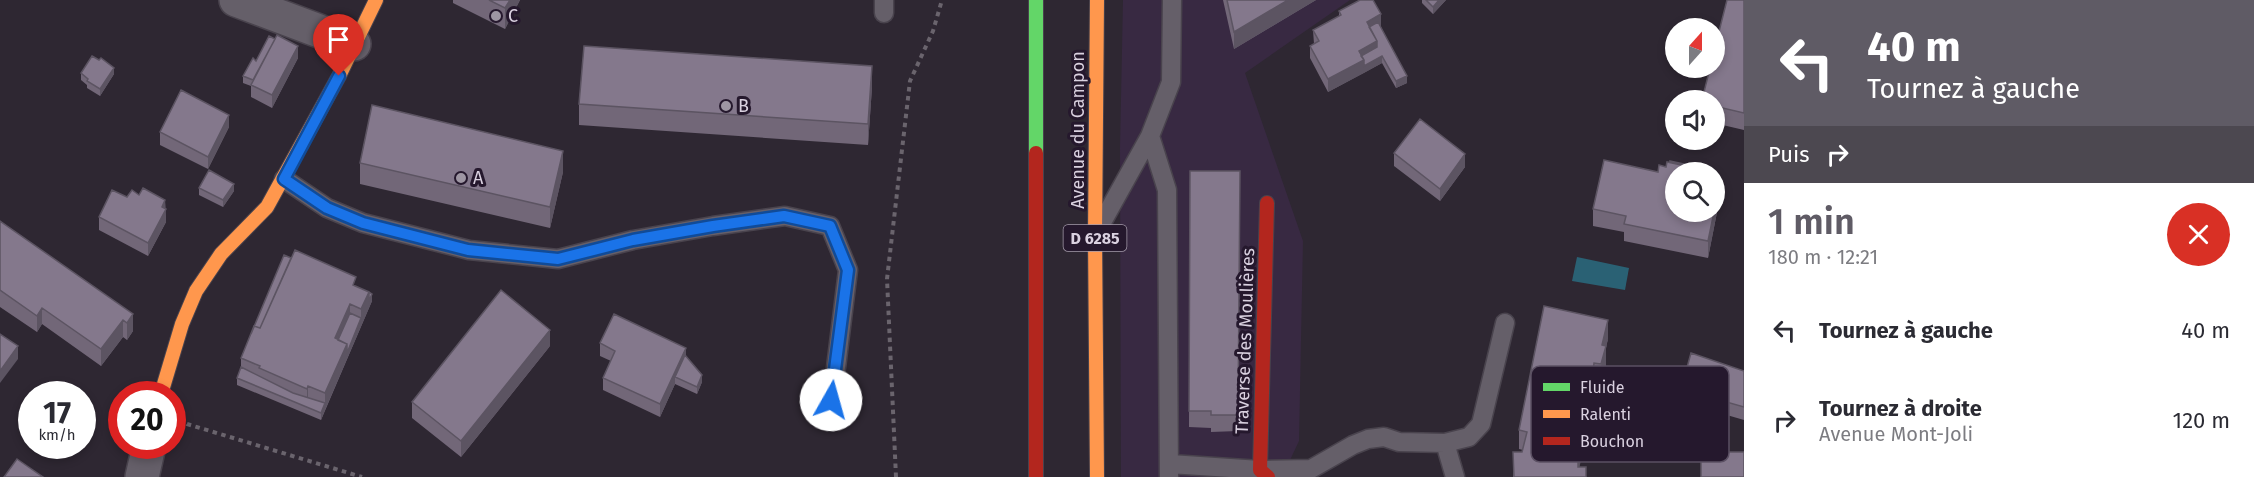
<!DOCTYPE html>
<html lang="fr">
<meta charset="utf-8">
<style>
body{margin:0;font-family:"Fira Sans",sans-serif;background:#f2f2f3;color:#2b2b33;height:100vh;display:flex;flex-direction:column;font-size:22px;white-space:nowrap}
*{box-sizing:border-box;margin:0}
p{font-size:20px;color:#7c7c81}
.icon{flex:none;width:33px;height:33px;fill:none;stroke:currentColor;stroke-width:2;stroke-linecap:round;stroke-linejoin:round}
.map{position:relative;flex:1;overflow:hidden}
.drawer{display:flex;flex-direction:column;background:#fff;width:510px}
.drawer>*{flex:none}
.top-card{background:#5f5b65;color:#fff;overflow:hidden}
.needle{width:39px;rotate:21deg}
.tools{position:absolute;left:1665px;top:18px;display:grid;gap:12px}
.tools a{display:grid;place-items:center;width:60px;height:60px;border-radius:50%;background:#fff;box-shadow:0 3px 9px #0003;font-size:30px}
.speed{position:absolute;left:18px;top:381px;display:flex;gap:12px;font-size:30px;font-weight:700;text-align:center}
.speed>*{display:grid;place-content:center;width:78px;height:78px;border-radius:50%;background:#fff;box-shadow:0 3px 9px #0003;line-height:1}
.speed small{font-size:15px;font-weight:400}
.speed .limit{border:9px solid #d22;background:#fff;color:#111}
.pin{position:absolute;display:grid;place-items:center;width:51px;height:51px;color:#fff;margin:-62px -26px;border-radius:50% 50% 50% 0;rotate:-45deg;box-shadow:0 0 6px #0007}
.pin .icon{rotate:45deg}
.me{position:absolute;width:66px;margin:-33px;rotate:7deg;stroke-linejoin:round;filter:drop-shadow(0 0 4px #0008)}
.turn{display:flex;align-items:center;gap:21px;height:126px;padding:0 24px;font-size:27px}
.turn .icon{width:78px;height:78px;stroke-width:2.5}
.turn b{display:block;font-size:42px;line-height:51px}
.then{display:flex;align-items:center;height:57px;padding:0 24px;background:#0003;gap:12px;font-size:22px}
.round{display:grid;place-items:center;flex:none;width:63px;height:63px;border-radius:32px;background:#f2f2f3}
.headline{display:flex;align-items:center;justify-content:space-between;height:102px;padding:0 24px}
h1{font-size:36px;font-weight:600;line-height:45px;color:#5f5b65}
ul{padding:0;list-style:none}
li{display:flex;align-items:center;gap:18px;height:90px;padding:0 24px}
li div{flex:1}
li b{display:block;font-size:22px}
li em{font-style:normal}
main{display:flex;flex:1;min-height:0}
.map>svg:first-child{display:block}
</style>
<main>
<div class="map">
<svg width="1744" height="477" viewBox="0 0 1744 477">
<rect width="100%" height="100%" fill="#2e2732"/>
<path fill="#382942" d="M1123 0H1350L1245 73 1303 241 1299 441 1282 477H1121L1120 148Z"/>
<path fill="#2a6174" d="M1577 257 1629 268 1625 290 1572 281Z"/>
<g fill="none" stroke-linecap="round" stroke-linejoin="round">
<g stroke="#49434d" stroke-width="21">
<path id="lane" d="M884 0V13
M284 179 327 208 363 223 469 250 558 259 633 240 713 226 785 216 830 226 848 270 832 400
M1100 226 1150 136
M1445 443 1455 477
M1170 464 1260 470 1311 469 1353 445 1368 439 1384 437 1399 442 1445 443 1469 437 1481 424 1505 323
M1169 477 1167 190 1150 136 1171 82 1172 0"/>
</g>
<g stroke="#49434d" stroke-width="36">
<path id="street" d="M236 0 354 44
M142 477 149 446"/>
</g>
<g stroke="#49434d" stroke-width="16">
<path id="fast" d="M1036 0V153"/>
</g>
<g stroke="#49434d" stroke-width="16">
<path id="slow" d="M1097 0 1095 236 1097 477
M161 394 182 324 196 291 221 254 267 207 339 76 376 0"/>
</g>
<g stroke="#49434d" stroke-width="16">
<path id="jam" d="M1036 153V477
M1267 203 1260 470 1268 477"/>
</g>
<path stroke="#6a646d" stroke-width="4" stroke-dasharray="4.5 4.5" stroke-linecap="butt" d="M180 418 187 424 362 477
M896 477 887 279 910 81 933 31 942 0"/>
<use href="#lane" stroke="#655f69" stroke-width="18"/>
<use href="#street" stroke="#655f69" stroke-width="33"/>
<use href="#fast" stroke="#63d668" stroke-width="14"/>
<use href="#slow" stroke="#ff974d" stroke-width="14"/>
<use href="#jam" stroke="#b3261e" stroke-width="14"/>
</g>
<path fill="#726778" d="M453 0H520L505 29 453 3Z
M1223 0H1316L1234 49Z
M1422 0H1446L1433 14 1422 3Z
M1744 0V130L1714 123V100Z
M1339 11 1381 27 1407 83 1396 88 1382 63 1328 92 1310 58V46L1314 44 1313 30 1339 16Z
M275 39 298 58 272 108 251 97V86L243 83V76Z
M81 73 114 74 100 96 87 88V85L81 80Z
M872 87 868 145 579 125V104Z
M229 127 208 169 160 145V132Z
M1394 153 1465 167 1440 201 1394 166Z
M360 163 563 172 550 228 360 184Z
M1190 171H1240L1238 431 1211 432V428L1189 427Z
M1658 172H1698H1676L1720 197 1708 258 1624 241V232L1593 226V209Z
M199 188 234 191 223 207 199 195Z
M139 195 165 200 166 222 148 256 99 230V217Z
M0 221 133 314V331L127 340 123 337 101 366 42 324 37 332 0 307Z
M356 286 372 301 321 420 237 385V378L241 367V358Z
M1608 339 1606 347V365L1603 375 1611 395 1604 425 1590 422 1579 467 1586 477H1513V452H1522L1523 450 1519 449V430Z
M600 343 686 356 702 382 697 394 675 384 660 417 603 390V378L611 361 600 356Z
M550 346 461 457 412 418V402Z
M1744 371V420L1713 411 1709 424 1677 415V408L1681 395V389Z"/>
<path fill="#5c5462" d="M510 0H520L505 29V8Z
M1288 0H1316L1234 49V32Z
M1439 0H1446L1433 14V7Z
M1381 14V27L1370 33 1367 22Z
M1377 41V54L1364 61V73L1328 92V79L1359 51Z
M298 46V58L272 108V95Z
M1382 56V63L1364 73V66Z
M872 66V87L868 145V124Z
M114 68V74L100 96V89Z
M1407 76V83L1396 88V81Z
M229 115V127L208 169V157Z
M563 151V172L550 228V207Z
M1465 154V167L1440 201V189Z
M1720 181V197L1708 258V241Z
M234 184V191L223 207V200Z
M165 200 166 222 148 256V243Z
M369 292V301L372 294V301L325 410V393L347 344 361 318V309Z
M350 304V320L337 349 335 338Z
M42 308V324L37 332V316Z
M133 314V331L127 340V323Z
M123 320V337L101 366V349Z
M1608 320V339L1606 347V365L1600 393V386L1601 376 1602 345Z
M550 330V346L461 457V441Z
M18 346V359L0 383V371Z
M686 348V360L675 377V384L660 417V404Z
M702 375V382L697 394V387Z
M1611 376V395L1604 425V418L1608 404V392Z
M308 386V403L307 405V389Z
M1599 390V409L1595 416V404Z
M325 403V410L321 420V413Z
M1590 403V422L1578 473V456Z
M1713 404V411L1709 424V417Z"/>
<path fill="#84788c" stroke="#5c5462" stroke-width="1.5" d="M489 0H510L505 8Z
M1227 0H1288L1234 32Z
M1360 0H1373L1381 14 1367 22 1377 41 1359 51 1364 60 1328 79 1310 46 1319 41 1313 30 1341 15 1339 11Z
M1426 0H1439L1433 7Z
M1727 0H1744V113L1714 106V100H1702L1710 68H1714V51Z
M1378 22 1407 76 1396 81 1382 56 1364 66V60L1361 56 1377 47V41L1369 27Z
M277 35 298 46 272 95 251 85Z
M269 36 275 39 253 80 243 76 253 58 256 61Z
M584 46 872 66 868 124 579 104Z
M92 56 99 60 101 58 114 68 100 89 87 81 88 79 81 73Z
M181 90 229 115 208 157 160 132Z
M372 105 563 151 550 207 360 163Z
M1420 119 1465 154 1440 189 1394 153Z
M1604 160 1658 172 1659 165 1666 167 1667 162 1696 168 1695 172H1676V212H1714L1708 241 1624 224 1626 216 1593 209Z
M1670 161 1698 167 1697 172H1696V168L1670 162Z
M209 170 234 184 223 200 199 188Z
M1190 171H1240L1238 415H1211V411H1189Z
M1714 180 1720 181 1714 209Z
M143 188 165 200 162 207 166 209 148 243 99 217 112 190 127 197 132 190 139 195Z
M0 221 133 314 127 323 123 320 101 349 42 308 37 316 0 290Z
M295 250 356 277 353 285 369 292 361 309 350 304 335 338 347 344 325 393 308 386 307 389 259 368 260 366 241 358 254 326 260 328Z
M284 255 291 258 260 328 254 326 251 334Z
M501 290 550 330 461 441 412 402Z
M369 292 372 294 369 301Z
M1544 306 1608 320 1602 345 1606 346 1601 364 1594 363 1593 373 1611 376 1608 392 1599 390 1595 404 1590 403 1578 456V467H1586V477H1514L1513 452H1522L1527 432 1519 430Z
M350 313 361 318 347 353V344L338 340Z
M614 314 686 348 660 404 603 378 615 351 600 343Z
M0 334 18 346 0 371Z
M1691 353 1744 371V407L1681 389Z
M685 355 702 375 697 387 675 377Z
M241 367 293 393 325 403 321 413 237 378Z
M1701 452H1744V477H1701Z
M17 459 43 477H4Z"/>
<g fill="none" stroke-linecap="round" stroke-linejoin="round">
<g stroke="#114b97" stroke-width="15">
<path id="route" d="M339 76 284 179 327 208 363 223 468 250 558 259 633 240 713 226 784 216 830 226 848 270 831 400"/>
</g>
<use href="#route" stroke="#1a73e8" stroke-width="10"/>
</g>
<g fill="#9e96a3" stroke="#25182d" stroke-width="2">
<circle cx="496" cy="16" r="6"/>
<circle cx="726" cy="106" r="6"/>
<circle cx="461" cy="178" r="6"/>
</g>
<g text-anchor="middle" stroke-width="6" stroke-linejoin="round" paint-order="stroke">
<rect fill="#25182d" stroke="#a49aaa" stroke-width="1.5" x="1063.5" y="225" width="63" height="26" rx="4.5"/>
<g font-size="16" font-weight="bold" fill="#dad1e0">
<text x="1095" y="244">D 6285</text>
</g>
<g font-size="18" fill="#dad1e0" stroke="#25182d" text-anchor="start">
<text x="508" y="22">C</text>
<text x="738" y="112">B</text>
<text x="473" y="184">A</text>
</g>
<g font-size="18" fill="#dad1e0" stroke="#25182d">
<text transform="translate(1078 130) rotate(-90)" y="6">Avenue du Campon</text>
<text transform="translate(1245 341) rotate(-88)" y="6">Traverse des Moulières</text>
</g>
</g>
<rect x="1531" y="366" width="198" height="96" rx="9" fill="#25182d" stroke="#5b5063" stroke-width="1.5"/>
<rect x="1543" y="383" width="27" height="8" fill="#63d668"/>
<rect x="1543" y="410" width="27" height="8" fill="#ff974d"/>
<rect x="1543" y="437" width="27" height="8" fill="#b3261e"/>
<g font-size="16" fill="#dad1e0">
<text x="1580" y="393">Fluide</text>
<text x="1580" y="420">Ralenti</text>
<text x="1580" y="447">Bouchon</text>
</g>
</svg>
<div class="tools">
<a><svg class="needle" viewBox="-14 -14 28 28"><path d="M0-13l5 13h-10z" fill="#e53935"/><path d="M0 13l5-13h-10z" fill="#7c7c81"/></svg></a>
<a><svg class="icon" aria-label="sound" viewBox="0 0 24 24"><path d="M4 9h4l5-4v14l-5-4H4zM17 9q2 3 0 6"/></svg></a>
<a><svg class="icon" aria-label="search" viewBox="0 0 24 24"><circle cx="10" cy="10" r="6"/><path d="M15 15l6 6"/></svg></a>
</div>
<div class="speed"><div>17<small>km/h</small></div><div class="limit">20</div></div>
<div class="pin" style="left:339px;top:76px;background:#d93025"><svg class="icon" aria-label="arrive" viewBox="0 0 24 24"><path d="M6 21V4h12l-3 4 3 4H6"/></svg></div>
<svg class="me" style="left:831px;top:400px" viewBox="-20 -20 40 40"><circle r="19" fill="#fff"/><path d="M0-13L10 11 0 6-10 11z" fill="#1a73e8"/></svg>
</div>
<section class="drawer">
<div class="top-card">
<div class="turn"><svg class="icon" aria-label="left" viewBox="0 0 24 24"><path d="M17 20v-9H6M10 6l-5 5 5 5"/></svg><div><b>40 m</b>Tournez à gauche</div></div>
<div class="then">Puis<svg class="icon" aria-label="right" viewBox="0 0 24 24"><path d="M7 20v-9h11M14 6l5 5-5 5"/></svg></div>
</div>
<div class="headline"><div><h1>1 min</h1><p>180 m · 12:21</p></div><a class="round" style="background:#d93025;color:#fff"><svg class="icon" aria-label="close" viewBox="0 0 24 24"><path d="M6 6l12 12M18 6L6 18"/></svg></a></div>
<ul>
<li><svg class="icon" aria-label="left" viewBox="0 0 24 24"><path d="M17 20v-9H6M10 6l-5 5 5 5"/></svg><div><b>Tournez à gauche</b></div><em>40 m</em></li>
<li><svg class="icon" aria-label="right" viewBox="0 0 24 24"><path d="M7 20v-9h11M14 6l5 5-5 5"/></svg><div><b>Tournez à droite</b><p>Avenue Mont-Joli</p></div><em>120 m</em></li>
</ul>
</section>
</main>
